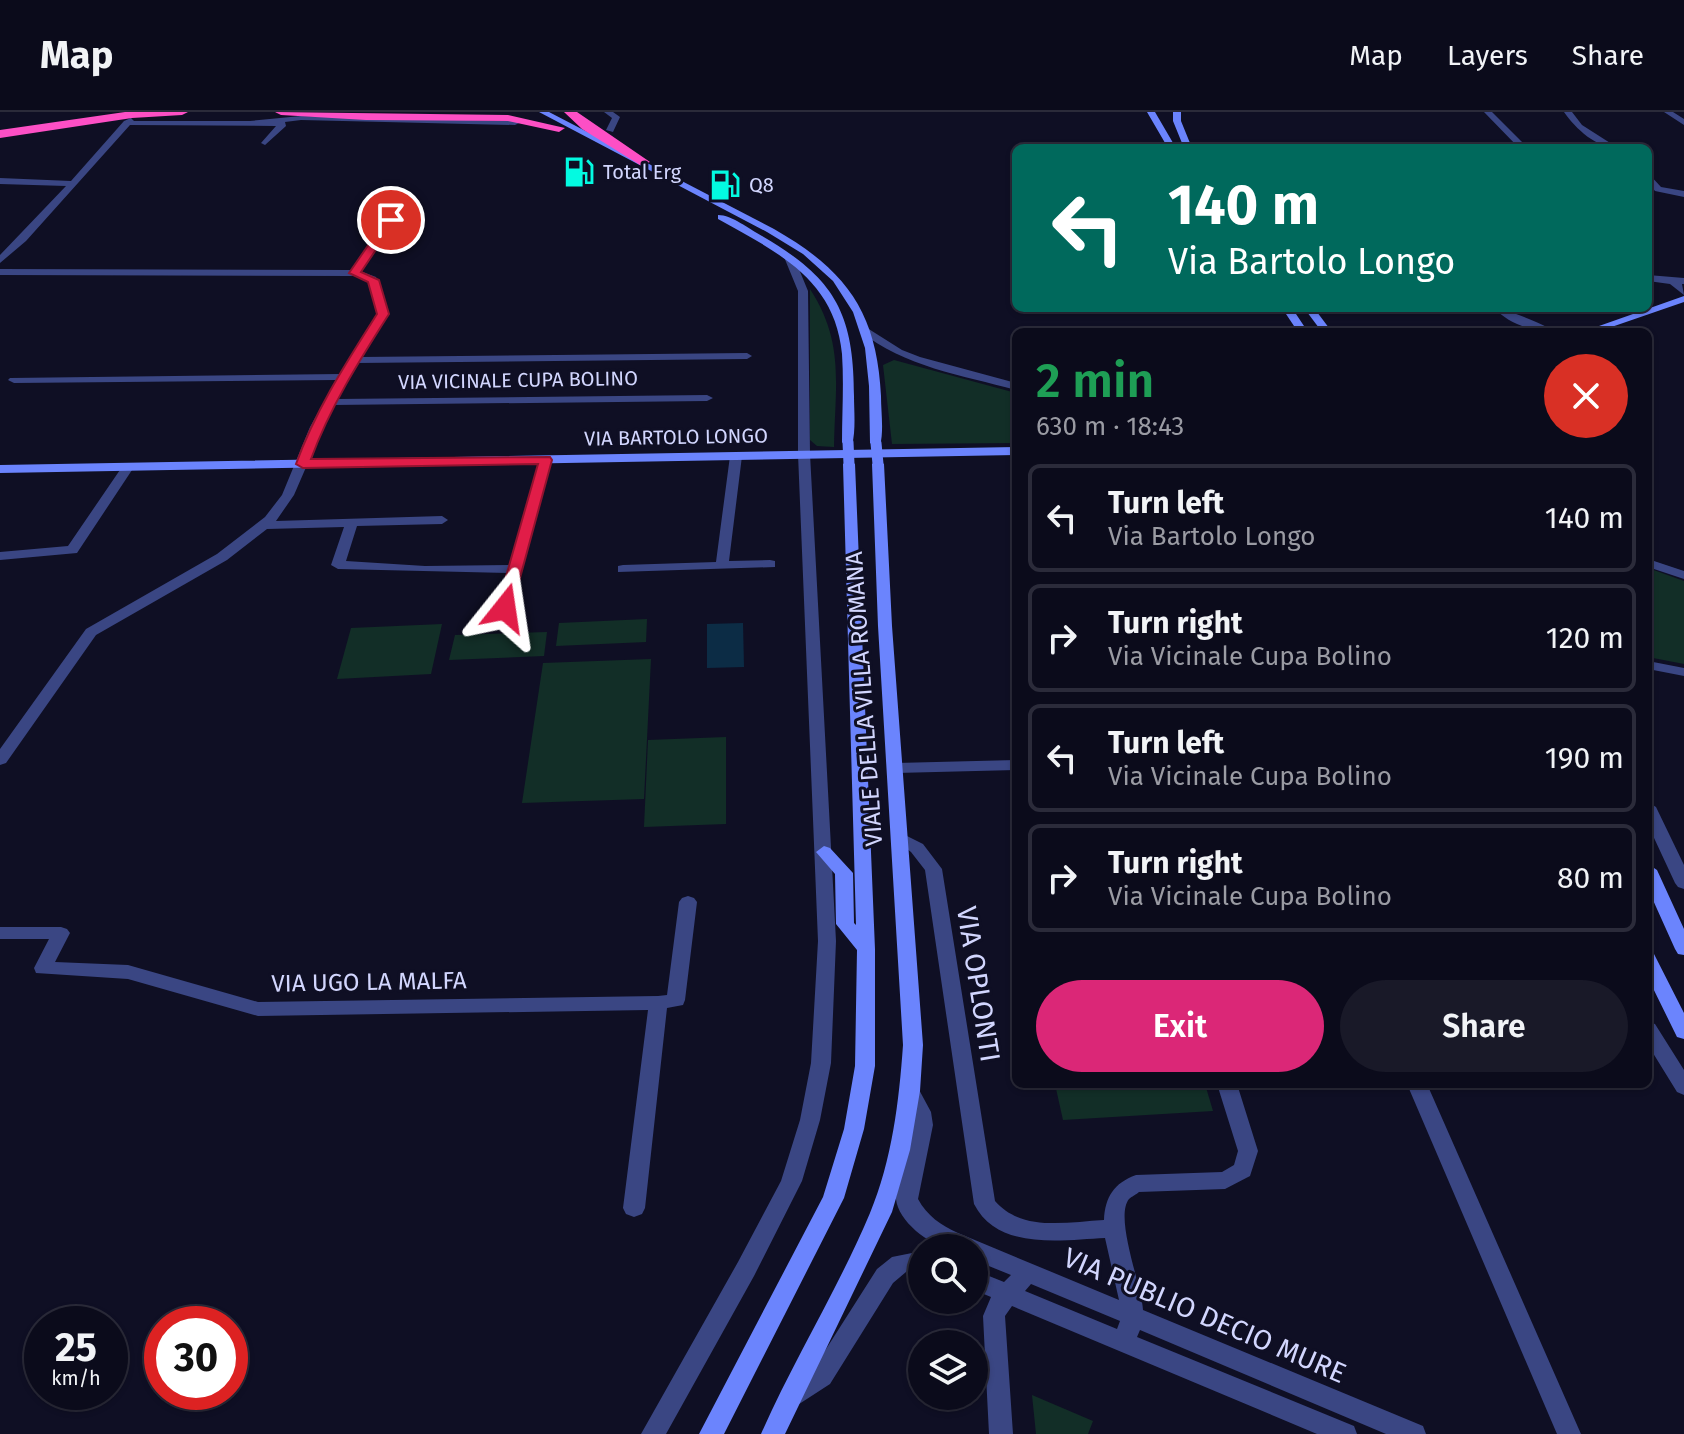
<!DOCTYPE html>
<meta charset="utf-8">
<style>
body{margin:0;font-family:"Fira Sans",sans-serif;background:#191928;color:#f1f3f6;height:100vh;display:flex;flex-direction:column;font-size:30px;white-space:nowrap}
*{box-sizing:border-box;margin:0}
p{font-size:26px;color:#9a9ba3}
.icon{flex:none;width:44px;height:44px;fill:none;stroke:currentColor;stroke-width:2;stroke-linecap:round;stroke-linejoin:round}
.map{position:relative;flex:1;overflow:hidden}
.sheet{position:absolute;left:1012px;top:216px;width:640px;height:760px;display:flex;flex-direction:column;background:#0b0b1b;border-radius:12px;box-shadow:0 2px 6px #0004,0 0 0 2px #2b2b3a}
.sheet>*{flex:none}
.banner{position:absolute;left:1012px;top:32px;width:640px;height:168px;border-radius:12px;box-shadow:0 2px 6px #0004,0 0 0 2px #2b2b3a;background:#00695c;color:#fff;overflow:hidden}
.controls{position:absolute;left:908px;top:1122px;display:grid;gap:16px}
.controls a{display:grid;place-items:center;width:80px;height:80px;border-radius:50%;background:#0b0b1b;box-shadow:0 2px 6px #0004,0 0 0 2px #2b2b3a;font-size:40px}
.speed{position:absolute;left:24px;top:1194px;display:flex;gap:16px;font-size:40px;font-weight:700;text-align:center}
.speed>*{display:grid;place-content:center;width:104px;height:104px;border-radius:50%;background:#0b0b1b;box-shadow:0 2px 6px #0004,0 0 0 2px #2b2b3a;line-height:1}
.speed small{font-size:20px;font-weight:400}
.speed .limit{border:12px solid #d22;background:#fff;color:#111}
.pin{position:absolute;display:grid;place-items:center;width:68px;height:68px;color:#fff;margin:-34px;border:4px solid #fff;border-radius:50%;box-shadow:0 2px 8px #0007}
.me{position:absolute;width:88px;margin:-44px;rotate:15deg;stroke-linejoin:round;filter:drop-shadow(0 0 6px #0008)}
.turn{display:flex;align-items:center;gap:28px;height:168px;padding:0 24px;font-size:36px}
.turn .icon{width:104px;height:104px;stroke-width:2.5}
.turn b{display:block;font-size:56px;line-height:68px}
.round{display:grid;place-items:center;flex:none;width:84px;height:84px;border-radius:42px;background:#191928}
.overview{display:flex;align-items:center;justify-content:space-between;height:136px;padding:0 24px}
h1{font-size:48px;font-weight:600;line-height:60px;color:#1e9e55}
.primary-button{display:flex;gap:16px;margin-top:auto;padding:16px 24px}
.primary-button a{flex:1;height:92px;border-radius:48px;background:#db2777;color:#fff;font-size:32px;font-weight:600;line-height:92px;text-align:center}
.primary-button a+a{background:#191928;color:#f1f3f6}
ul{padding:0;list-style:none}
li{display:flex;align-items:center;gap:24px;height:108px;margin:0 16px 12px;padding:0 8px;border:4px solid #2b2b3a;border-radius:12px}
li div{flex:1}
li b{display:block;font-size:30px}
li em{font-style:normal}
header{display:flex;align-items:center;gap:48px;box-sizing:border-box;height:112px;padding:0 40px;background:#0b0b1b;border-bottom:2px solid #2b2b3a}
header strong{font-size:38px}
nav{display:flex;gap:44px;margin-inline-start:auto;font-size:28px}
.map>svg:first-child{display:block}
</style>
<header>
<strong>Map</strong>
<nav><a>Map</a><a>Layers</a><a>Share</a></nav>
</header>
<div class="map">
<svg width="1684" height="1322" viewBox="0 0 1684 1322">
<rect width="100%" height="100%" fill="#0f0f24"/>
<path fill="#122e27" d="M810 177C845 231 835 273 834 335L817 334 810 328Z
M894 248 1016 281V331L892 332 883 253Z
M1648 456 1684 469V552L1648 545Z
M647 507 646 530 556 534 559 511Z
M442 512 431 562 337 567 351 516Z
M547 520 544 544 449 548 455 523Z
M651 547 644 687 522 691 543 551Z
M726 625V712L644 715 648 628Z
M1055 972H1205L1213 999 1063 1008Z
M1032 1283 1093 1309 1088 1322H1036Z"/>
<path fill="#0c2c45" d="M743 511 744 555 707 556V512Z"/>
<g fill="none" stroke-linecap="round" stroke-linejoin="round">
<path fill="#3a4683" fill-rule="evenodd" d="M604 0H613L620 5 613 20 606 18 612 6Z
M1484 0H1492L1528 36H1519Z
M1564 0H1572L1582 13 1618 36C1596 36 1576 17 1564 0Z
M1664 0H1673L1684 7V13Z
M301 4 515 9 519 11 515 13 301 8 285 10 286 14 265 33 261 31 276 14 130 13 26 129 0 151V143L66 74 0 72V66L71 69 124 9 131 6 134 9H250Z
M1235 34H1355L1359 36H1231Z
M1648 61 1661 75 1684 79V85L1655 79 1648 70Z
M391 105 396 108 360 159 376 165 388 202 361 245 747 241 752 244 747 247 357 251 337 287 707 283 713 286 707 289 333 293 294 383 276 409 442 404 448 408 442 412 357 414 346 449 425 454 510 453 540 348 546 344 550 345 552 348 510 499 505 500 498 496 508 461 338 457 331 453 344 415 267 417 227 448 96 523 6 651 0 653V637L86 517 217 442 265 405 282 383 310 315 336 268 14 271 8 268 10 266 340 262 378 202 367 167 354 164 0 163V157L351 158 388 106Z
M789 142 794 145 808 179 810 342 836 829 831 951 820 1008 802 1069 754 1164 666 1322H641L738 1150 781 1069 800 1008 811 951 818 829 798 342V179L784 145Z
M1648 163 1684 166V172H1682L1684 183 1670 172 1648 169Z
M1494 196C1504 196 1546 213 1555 220 1533 220 1509 212 1494 196Z
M864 214 902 238 920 245 1016 271V278C962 263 904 255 860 219L859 217Z
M736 340 742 344 729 449 770 448 775 449V455L618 460V454L623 453 716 450 730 344Z
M128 351 134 355 77 441 0 448V440L68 434 124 352Z
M1648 447 1684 459V467L1648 455Z
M1648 549 1684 556V564L1648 557Z
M1016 648V658L896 661 888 656 896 651Z
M1648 690 1656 695 1684 753V777L1678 775 1675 771 1648 713Z
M901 721 923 732 942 757 995 1089C1022 1120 1067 1110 1104 1108 1105 1085 1114 1071 1136 1063L1222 1060 1234 1053 1238 1039 1217 972H1237L1258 1039 1250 1064 1225 1077 1139 1080C1137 1082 1131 1085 1129 1087 1114 1106 1142 1174 1143 1198L1423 1314 1426 1322H1386L1140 1218 1137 1225 1354 1314 1357 1322H1317L1012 1194 1005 1204 1013 1322H989L983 1204 991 1185 974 1178V1158L1004 1170 1011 1163 974 1148V1136C966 1136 957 1137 949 1136 929 1133 898 1109 896 1087 896 1080 900 1069 902 1063 910 1025 919 1016 900 979L903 974 910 971 917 974 931 1000 933 1013 918 1087C927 1104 941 1113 958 1121L1119 1188 1105 1126C1062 1128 998 1139 974 1092L925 758 911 740 893 726ZM1031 1172 1120 1209 1117 1217 1025 1179Z
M688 784 694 786 697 790 685 888 683 893 667 896 645 1096 642 1102 634 1105 626 1102 623 1096 648 898 258 904 128 867 36 861 34 856 49 827H0V815H61L67 817 70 821 55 850 128 853 258 890 658 884 667 883 679 790 682 786Z
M1648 910 1655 912 1684 958V983L1677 980 1648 933Z
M1407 972H1427L1581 1322H1557Z
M922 1139V1157L906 1160 893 1171 830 1272 793 1296 785 1293 781 1285 785 1277 814 1256 877 1157 892 1145Z"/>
<path fill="#6b84fd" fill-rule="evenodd" d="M539 0H549L774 117C846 158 877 200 881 284 881 300 884 319 880 334L876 335 870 331 869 274 865 236 853 200 833 169 803 142 767 120Z
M1147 0H1155L1176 36H1168Z
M1173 0H1181V9L1192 36H1184L1173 9Z
M718 103C732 103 749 117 762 124 834 166 854 200 854 284 854 299 856 318 852 333H844L842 330C842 301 844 272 842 242 835 167 777 140 718 107Z
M1684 184V190L1597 220H1582Z
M1282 196H1292L1308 220H1298Z
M1304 196H1314L1332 220H1322Z
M1016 335V343L0 361V353Z
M849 348 855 352 875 837V954L864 1017 844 1086 724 1322H699L823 1085 844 1017 855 954 857 838 836 812 835 762 816 740 824 734 830 736 853 761 854 811 856 813 843 352Z
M878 348 884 352 892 514 923 933 920 979 910 1038 892 1100 785 1322H761C794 1247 838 1177 870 1101 892 1048 899 990 903 933L878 514 872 352Z
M1648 752 1657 758 1684 817V843L1678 842 1675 837 1648 777Z
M1648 841 1654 842 1684 901V927L1677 925 1648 866Z"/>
<path fill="#fd4fc5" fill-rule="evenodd" d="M125 0H188L182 3 132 6 0 26V18Z
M275 0 508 3 565 16 559 20 508 9 366 8 281 3Z
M564 0H577L650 50 640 53 582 17Z"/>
<path stroke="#6b84fd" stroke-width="11" d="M848 330 849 352
M876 331 878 352"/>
</g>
<path fill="#e11d48" stroke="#92132f" stroke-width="2" d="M387 106 396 108 361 160 379 168 389 202C359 249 330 295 311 347L550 345 552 348 511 499 505 500 497 496 538 352 303 356 296 352C316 297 346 251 377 202L368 170 349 161Z"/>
<defs>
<g id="fuel-bare" transform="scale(2.4)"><path d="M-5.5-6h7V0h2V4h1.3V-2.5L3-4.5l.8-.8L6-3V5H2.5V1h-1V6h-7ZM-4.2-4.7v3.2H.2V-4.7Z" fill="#03fae1" stroke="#0f0f24" stroke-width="2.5" paint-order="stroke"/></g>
</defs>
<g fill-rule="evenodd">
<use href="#fuel-bare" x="579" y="60"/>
<use href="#fuel-bare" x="725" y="73"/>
</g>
<g text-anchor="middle" stroke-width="6" stroke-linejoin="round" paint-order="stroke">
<g font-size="20" fill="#d2d6fe" stroke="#0f0f24" text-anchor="start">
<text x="603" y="67">Total Erg</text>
<text x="749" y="80">Q8</text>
</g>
<g font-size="20" fill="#d2d6fe" stroke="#0f0f24">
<text transform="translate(518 268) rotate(-1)" y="7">VIA VICINALE CUPA BOLINO</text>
<text transform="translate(676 325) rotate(-1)" y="7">VIA BARTOLO LONGO</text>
</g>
<g font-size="24" fill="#d2d6fe" stroke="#0f0f24">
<text transform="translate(864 587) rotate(-94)" y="8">VIALE DELLA VILLA ROMANA</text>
<text transform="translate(369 870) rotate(-1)" y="8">VIA UGO LA MALFA</text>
</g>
<g font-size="28" fill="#d2d6fe" stroke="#0f0f24">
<text transform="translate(979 872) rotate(81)" y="10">VIA OPLONTI</text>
<text transform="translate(1205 1203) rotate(23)" y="10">VIA PUBLIO DECIO MURE</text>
</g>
</g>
</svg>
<div class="controls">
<a><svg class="icon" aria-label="search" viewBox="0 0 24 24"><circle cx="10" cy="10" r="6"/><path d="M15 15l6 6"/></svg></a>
<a><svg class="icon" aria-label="layers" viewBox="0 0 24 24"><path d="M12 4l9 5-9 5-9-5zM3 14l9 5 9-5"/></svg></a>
</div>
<div class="speed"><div>25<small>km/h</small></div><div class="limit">30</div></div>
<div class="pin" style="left:391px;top:108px;background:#d93025"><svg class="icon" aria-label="arrive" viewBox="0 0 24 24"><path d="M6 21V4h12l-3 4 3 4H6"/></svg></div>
<svg class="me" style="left:505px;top:496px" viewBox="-20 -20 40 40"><path d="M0-17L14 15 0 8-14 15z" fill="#e11d48" stroke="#fff" stroke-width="4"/></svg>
<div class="banner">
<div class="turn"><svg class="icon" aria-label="left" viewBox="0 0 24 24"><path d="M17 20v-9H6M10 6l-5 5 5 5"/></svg><div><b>140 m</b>Via Bartolo Longo</div></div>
</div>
<section class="sheet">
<div class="overview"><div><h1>2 min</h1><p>630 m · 18:43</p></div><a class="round" style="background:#d93025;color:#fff"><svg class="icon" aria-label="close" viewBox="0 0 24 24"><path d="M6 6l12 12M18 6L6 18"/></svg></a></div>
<ul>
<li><svg class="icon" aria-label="left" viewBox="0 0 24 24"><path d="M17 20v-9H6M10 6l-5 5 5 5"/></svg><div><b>Turn left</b><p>Via Bartolo Longo</p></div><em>140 m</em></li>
<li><svg class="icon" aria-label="right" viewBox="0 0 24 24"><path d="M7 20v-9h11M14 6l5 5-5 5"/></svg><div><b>Turn right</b><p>Via Vicinale Cupa Bolino</p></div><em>120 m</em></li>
<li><svg class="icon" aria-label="left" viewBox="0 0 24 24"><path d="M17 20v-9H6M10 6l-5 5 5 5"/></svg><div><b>Turn left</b><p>Via Vicinale Cupa Bolino</p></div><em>190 m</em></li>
<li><svg class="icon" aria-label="right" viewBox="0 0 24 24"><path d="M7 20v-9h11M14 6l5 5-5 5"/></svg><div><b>Turn right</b><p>Via Vicinale Cupa Bolino</p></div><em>80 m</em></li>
</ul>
<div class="primary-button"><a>Exit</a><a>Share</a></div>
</section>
</div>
